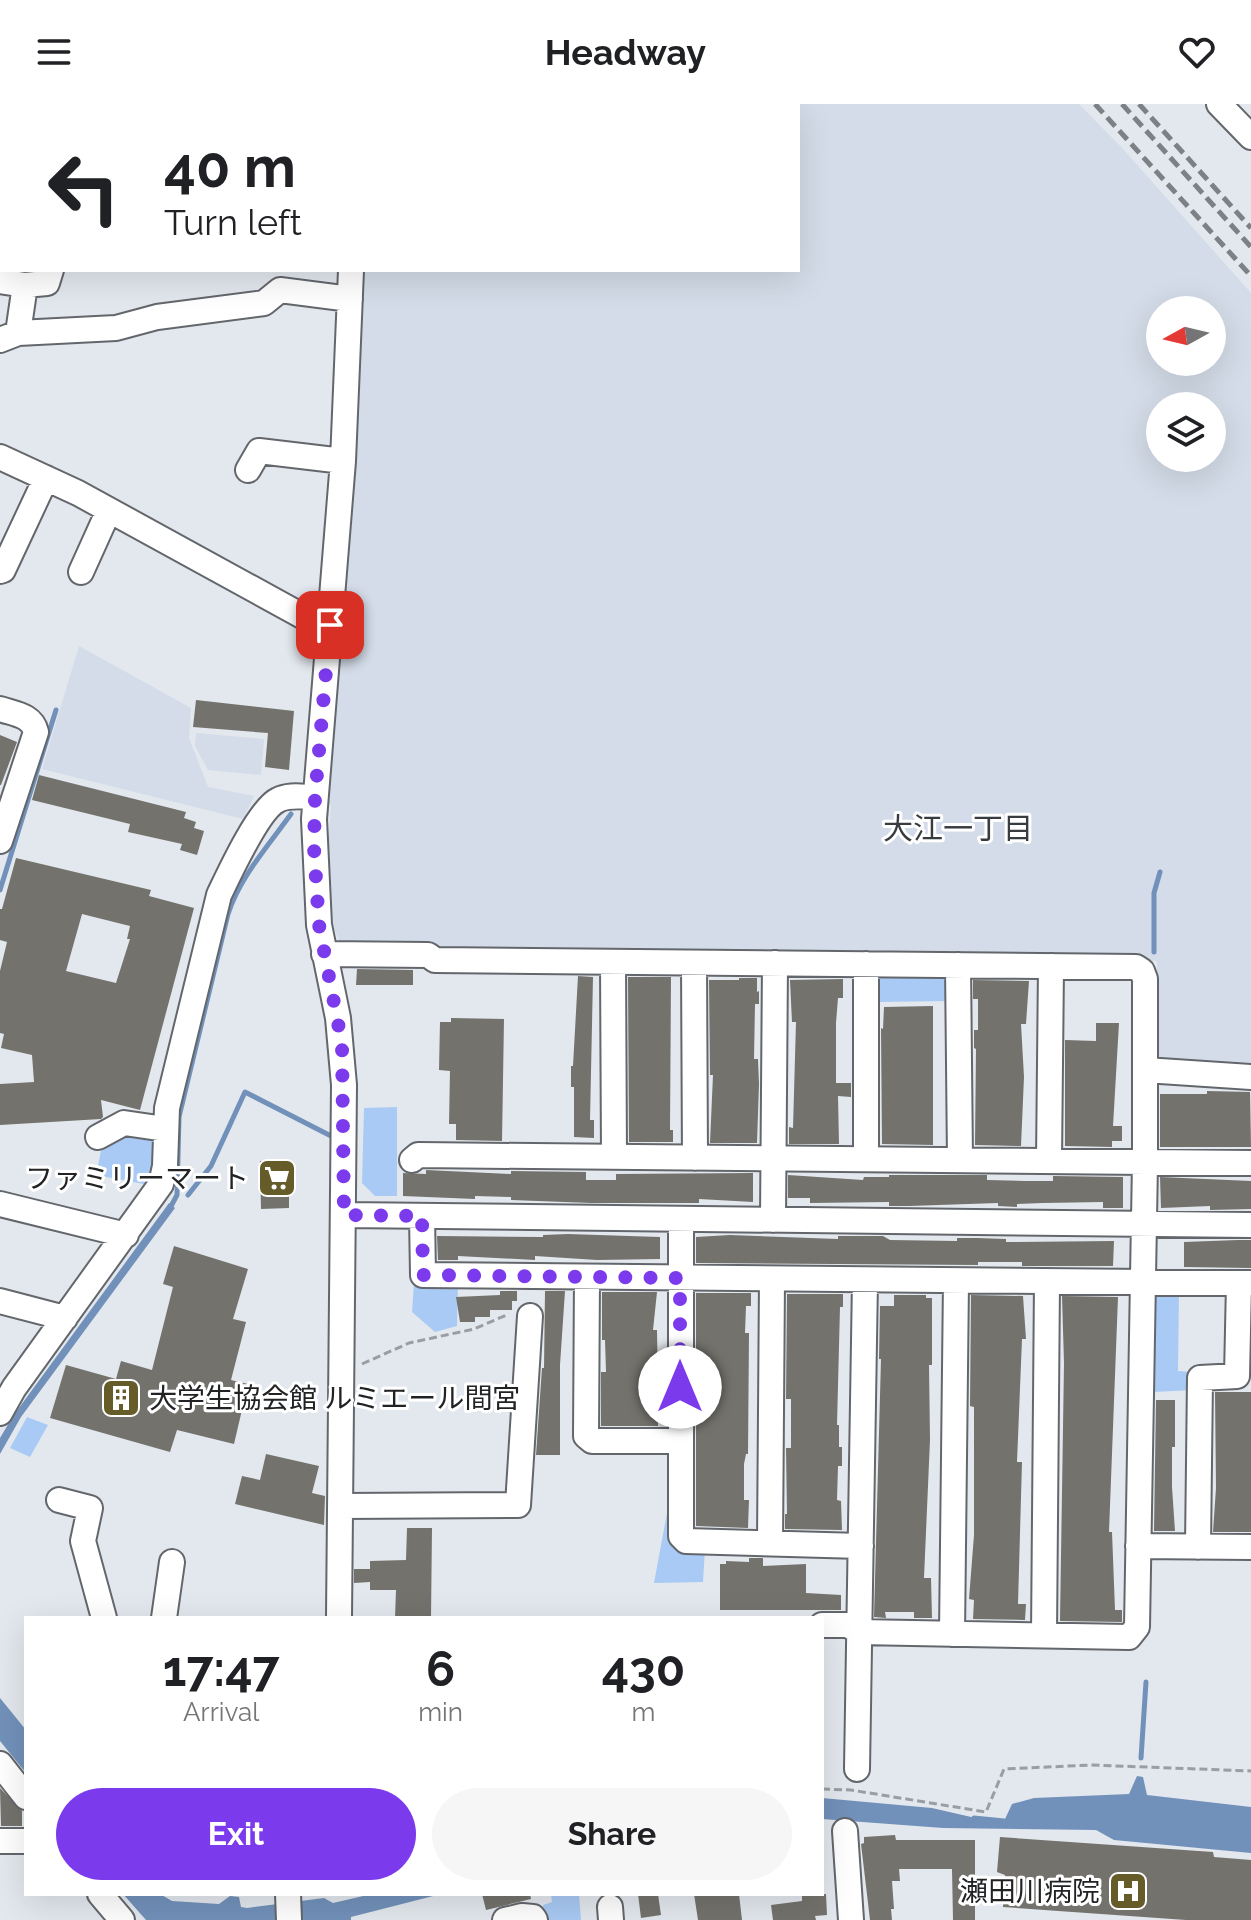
<!DOCTYPE html>
<meta charset="utf-8">
<style>
body{margin:0;font-family:Raleway,"Noto Sans JP",sans-serif;background:#f6f6f6;color:#202124;height:100vh;display:flex;flex-direction:column;font-size:30px;white-space:nowrap}
*{box-sizing:border-box;margin:0}
p{font-size:26px;color:#757577}
.icon{flex:none;width:44px;height:44px;fill:none;stroke:currentColor;stroke-width:2;stroke-linecap:round;stroke-linejoin:round}
.map{position:relative;flex:1;overflow:hidden}
.panel{position:absolute;left:24px;top:1512px;width:800px;height:280px;display:flex;flex-direction:column;background:#fff;border-radius:0px;box-shadow:0 8px 32px #0002}
.panel>*{flex:none}
.hud{position:absolute;left:0px;top:0px;width:800px;height:168px;box-shadow:0 8px 32px #0002;background:#fff;color:#202124;overflow:hidden}
.needle{width:52px;rotate:262deg}
.controls{position:absolute;left:1146px;top:192px;display:grid;gap:16px}
.controls a{display:grid;place-items:center;width:80px;height:80px;border-radius:50%;background:#fff;box-shadow:0 8px 32px #0002;font-size:40px}
.pin{position:absolute;display:grid;place-items:center;width:68px;height:68px;color:#fff;margin:-34px;border-radius:16px;box-shadow:0 4px 12px #0006}
.me{position:absolute;width:88px;margin:-44px;rotate:0deg;stroke-linejoin:round;filter:drop-shadow(0 0 6px #0008)}
.turn{display:flex;align-items:center;gap:28px;height:168px;padding:0 32px;font-size:36px}
.turn .icon{width:104px;height:104px;stroke-width:2.5}
.turn b{display:block;font-size:56px;line-height:68px}
.eta{display:flex;justify-content:space-evenly;align-items:center;height:136px;text-align:center}
.eta b{font-size:48px;font-weight:700;line-height:56px}
.cta{display:flex;gap:16px;margin-top:auto;padding:16px 32px}
.cta a{flex:1;height:92px;border-radius:48px;background:#7c3aed;color:#fff;font-size:32px;font-weight:700;line-height:92px;text-align:center}
.cta a+a{background:#f6f6f6;color:#202124}
header{display:flex;justify-content:space-between;align-items:center;height:104px;padding:0 32px;background:#fff;font-size:36px;font-weight:700}
.map>svg:first-child{display:block}
</style>
<header><svg class="icon" aria-label="menu" viewBox="0 0 24 24"><path d="M4 6h16M4 12h16M4 18h16"/></svg>Headway<svg class="icon" aria-label="heart" viewBox="0 0 24 24"><path d="M12 20l-8-8c-3-5 5-10 8-4 3-6 11-1 8 4z"/></svg></header>
<div class="map">
<svg width="1251" height="1816" viewBox="0 0 1251 1816">
<rect width="100%" height="100%" fill="#e3e8ee"/>
<path fill="#d3dce8" fill-rule="evenodd" d="M363 0H1079L1123 45 1251 189V964L1158 958 1157 857 343 845 329 814 328 742 331 702 324 694 359 166H798V2ZM1160 206H1212V258H1160ZM1160 302H1212V354H1160Z
M79 542 191 604 189 634 208 683 254 692 243 715 42 665Z
M196 629 264 635 261 671 208 666 195 642Z"/>
<path fill="#a9caf4" d="M883 869H944L951 876V897L876 898 875 875Z
M397 1003V1092H375L362 1079 364 1004Z
M127 1029 153 1032 156 1066 149 1081 96 1071 101 1047Z
M458 1178 457 1222 435 1228 412 1208 414 1179Z
M1160 1188H1179L1178 1267 1193 1268 1194 1286 1153 1288 1154 1194Z
M27 1313 48 1321 30 1353 10 1344Z
M667 1409H671L673 1444H705L703 1478 654 1479Z
M551 1790H579L581 1816H544L543 1801 552 1798Z"/>
<path fill="#7291ba" d="M169 1099 175 1104 21 1313 0 1350V1334L13 1312Z
M0 1594 26 1626V1669L0 1637Z
M1137 1672 1143 1673 1147 1691 1251 1703V1749L1114 1736 1096 1726 943 1724 822 1715V1694L932 1704 993 1718 1005 1715 1012 1700 1034 1694 1129 1690Z
M123 1790H160L172 1797 219 1800 230 1792 239 1793 241 1803 247 1804 324 1794 333 1799 372 1790H441L351 1813V1816H146Z"/>
<g fill="none" stroke-linecap="round" stroke-linejoin="round">
<path stroke="#7291ba" stroke-width="5" d="M0 786 56 606
M1154 848V789L1160 768
M188 1091 211 1062 245 988 335 1034
M169 1106 177 1091 179 1013 228 810C240 773 268 742 291 710
M1141 1654 1146 1578
M974 1714 1004 1717"/>
</g>
<path fill="#73726c" fill-rule="evenodd" d="M196 596 294 607 289 666 265 663 268 629 193 623Z
M0 631 17 638 1 681H0Z
M39 671 186 708 184 714 196 718 194 724 204 727 197 751 180 746 182 740 128 728 130 720 32 696Z
M16 754 151 786 149 792 194 804 140 1006 101 996 103 1013 101 1015 0 1021V980L34 978 32 951 1 944 4 930 0 929V867L7 838 0 836V805H2ZM82 810 130 822 127 835H130L116 879 66 867Z
M357 865 413 866V881H356Z
M578 872 593 873 590 1016H594V1034L574 1033V983H571V962H573Z
M628 873H671L670 1026H673V1038H629Z
M739 874H757V888L759 887V900H755L754 955H758L759 980 757 1039H710L713 971H710L709 876H739Z
M843 875V894H838L836 919V979H851V993L838 992 839 1040H789V1023L793 1024 796 918H792L790 876Z
M973 876 1029 877 1026 920H1021L1024 973 1021 1042 975 1041 976 945 974 944V926H978V895H973Z
M933 902V1041L882 1040 881 924 883 925 884 903Z
M451 914 504 915 502 1037 456 1036V1020H449L450 967 439 966 440 918H451Z
M1096 919H1119L1113 1022H1122V1037H1112V1043L1065 1042V936L1096 937Z
M1207 987 1250 988 1251 1043H1160V990H1207Z
M260 1057H289V1104L261 1105Z
M426 1066 511 1070V1067L586 1068V1076H616V1070L753 1069V1098L699 1095V1099H591L511 1096V1093L475 1092V1095L403 1092V1069L426 1070Z
M788 1071 863 1076 864 1073H889V1071H987V1076L1025 1077H1053V1072L1123 1073V1104H1103V1098L1043 1099 1017 1100V1103L998 1102V1099L909 1102H889V1098L810 1099V1094H788Z
M1160 1073 1251 1077V1105L1210 1106V1102L1161 1104Z
M568 1130 660 1133V1155L597 1156 535 1152V1156L458 1152V1156H438L437 1132 543 1133V1131Z
M730 1131 838 1135V1132H883L890 1136 957 1137V1134H977L1006 1135V1138L1114 1137 1113 1162H1022V1158H978V1161L696 1159V1133Z
M1238 1136H1251V1164L1184 1163V1138Z
M174 1142 248 1165 233 1215 246 1218 231 1276 248 1280 234 1340 177 1326 170 1348 50 1314 66 1261 116 1275 121 1257 152 1266 173 1183 163 1180Z
M500 1187H517V1197H512V1206H490V1213H475V1218H460L456 1193 500 1191Z
M545 1187H565L560 1261V1351H536L542 1264H544Z
M602 1188H657L653 1226H657L658 1284H655V1309H658V1322H601V1268H606L605 1236H602Z
M696 1189H751V1202H746L745 1229H749L748 1350H746L744 1360V1396H749L748 1424 696 1422Z
M787 1190H843V1203H840L837 1321H839V1343H842V1362H838L837 1396 841 1397 842 1426 785 1425V1410H787L786 1344H791V1295H786Z
M894 1191H926V1194H932V1261H929L930 1336 924 1474H931L932 1514H914V1508H885L886 1514 874 1513 881 1255H879L880 1202H894Z
M971 1191 1023 1192 1026 1235H1022L1017 1358H1022L1018 1500H1026L1025 1516 973 1515 974 1496 969 1495 974 1431V1303L970 1302Z
M1062 1192 1118 1193 1109 1428H1112L1115 1506H1122V1518L1060 1517 1064 1259Z
M1215 1288H1251V1428H1213L1216 1384Z
M1156 1296H1175V1343H1172V1383L1175 1427H1154Z
M266 1350 319 1362 312 1389 325 1392 324 1421 235 1400 242 1372 260 1376Z
M407 1424H432L431 1514H395L396 1486H370V1478L354 1479V1465H370V1457L406 1456Z
M749 1454H763V1462L806 1460V1489L841 1491V1506H720V1460H726V1457L749 1458Z
M0 1684 22 1707V1722H1Z
M895 1731 896 1736H975V1816H953L952 1765H899L900 1777H892L894 1805H891L892 1816H870L861 1740 864 1739V1733Z
M1000 1733 1213 1748 1214 1753 1251 1756V1816H1186L1003 1803 1005 1771 997 1768Z
M482 1790H530L531 1795 486 1806Z
M638 1790H658L661 1811 641 1814Z
M694 1790H739L742 1816H698Z
M826 1790 827 1811 815 1812 816 1816H773L771 1801 802 1797V1792Z"/>
<g fill="none" stroke-linecap="round" stroke-linejoin="round">
<g stroke="#63676c" stroke-width="28">
<path id="minor" d="M1219 0 1251 33
M116 2V0
M357 2V0
M556 2V0
M0 177 25 181
M18 229 25 181 47 179 51 166
M0 236 18 229 116 224 157 213 264 199 280 186 350 195
M0 353 78 389 315 519 330 521
M248 366 259 347 343 357
M0 467 3 466 46 374
M81 468 109 406
M0 605C15 610 32 611 36 628L0 737
M324 850 428 851 435 856 1136 863 1142 867 1145 875V1058L1137 1523 1129 1533 859 1528 848 1521H822
M613 858 614 1053
M694 859 695 1054
M958 861 960 1056
M1145 966 1251 973
M98 1033 124 1019 165 1025
M866 1055V860
M412 1056 418 1051 1251 1059
M1049 1057 1051 862
M0 1100 126 1131
M344 1111 1251 1121
M422 1112 423 1171 1251 1179
M681 1115V1432L686 1437 861 1442
M773 1116 775 859
M587 1173 586 1332 592 1337H681
M0 1197 65 1214
M0 1309 14 1284 161 1080 165 1062 167 1004 219 791C229 770 259 705 278 696 289 690 303 693 315 693
M59 1396 90 1404 83 1437 104 1514
M341 1402 518 1401 530 1212
M770 1439 772 1175
M1138 1442 1251 1443
M1198 1443 1200 1274 1237 1272 1239 1179
M164 1514 172 1458
M339 1514 344 981 338 914 319 821 314 715 343 357 351 166
M952 1530 956 1177
M1044 1531 1047 1177
M0 1660 26 1693
M857 1665 865 1176
M845 1727 851 1816
M0 1737H26
M100 1790 122 1816
M288 1790 289 1816
M610 1803 611 1816
M505 1816 522 1812 533 1813 535 1816"/>
</g>
<path stroke="#9a9da2" stroke-width="3" stroke-dasharray="8 4" stroke-linecap="butt" d="M362 1260 409 1239 474 1225 509 1210
M822 1685 851 1686 986 1708 1004 1665 1091 1661 1251 1667"/>
<use href="#minor" stroke="#fff" stroke-width="24"/>
<path stroke="#7d8185" stroke-width="5" stroke-dasharray="12 6" stroke-linecap="butt" d="M1095 0 1251 172
M1122 0 1251 143
M1139 0 1251 124"/>
</g>
<g fill="none" stroke-linecap="round" stroke-linejoin="round">
<path stroke="#7c3aed" stroke-width="14" stroke-dasharray="0 25.2" d="M330 521 315 693 314 744 319 821 342 940 344 1111 422 1112 423 1171 680 1174V1283"/>
</g>
<defs>
<g id="supermarket-square" transform="scale(2)"><rect x="-9" y="-9" width="18" height="18" rx="4" fill="#655c29" stroke="#fff"/><path d="M-6-5.5h2.5l.6 2H6L4.5 2H-2.5L-4.4-4H-6ZM-1.5 3.2a1.3 1.3 0 1 0 .1 0ZM3 3.2a1.3 1.3 0 1 0 .1 0Z" fill="#fff"/></g>
<g id="building-square" transform="scale(2)"><rect x="-9" y="-9" width="18" height="18" rx="4" fill="#655c29" stroke="#fff"/><path d="M-4-6H4V6H1V3H-1V6H-4ZM-2.5-4.3h1.7v1.8h-1.7ZM.8-4.3h1.7v1.8H.8ZM-2.5-1h1.7V.8h-1.7ZM.8-1h1.7V.8H.8Z" fill="#fff"/></g>
<g id="hospital-square" transform="scale(2)"><rect x="-9" y="-9" width="18" height="18" rx="4" fill="#655c29" stroke="#fff"/><path d="M-5-5h3v3.5h4V-5h3V5h-3V1.5h-4V5h-3Z" fill="#fff"/></g>
</defs>
<g fill-rule="evenodd">
<use href="#supermarket-square" x="277" y="1074"/>
<use href="#building-square" x="121" y="1294"/>
<use href="#hospital-square" x="1128" y="1787"/>
</g>
<g text-anchor="middle" stroke-width="6" stroke-linejoin="round" paint-order="stroke">
<g font-size="28" fill="#202224" stroke="#fff" text-anchor="end">
<text x="249" y="1084">ファミリーマート</text>
<text x="149" y="1304" text-anchor="start">大学生協会館 ルミエール間宮</text>
<text x="1100" y="1797">瀬田川病院</text>
</g>
<g font-size="30" fill="#383b40" stroke="#fff">
<text x="958" y="735">大江一丁目</text>
</g>
</g>
</svg>
<div class="controls">
<a><svg class="needle" viewBox="-14 -14 28 28"><path d="M0-13l5 13h-10z" fill="#e53935"/><path d="M0 13l5-13h-10z" fill="#757577"/></svg></a>
<a><svg class="icon" aria-label="layers" viewBox="0 0 24 24"><path d="M12 4l9 5-9 5-9-5zM3 14l9 5 9-5"/></svg></a>
</div>
<div class="pin" style="left:330px;top:521px;background:#d93025"><svg class="icon" aria-label="arrive" viewBox="0 0 24 24"><path d="M6 21V4h12l-3 4 3 4H6"/></svg></div>
<svg class="me" style="left:680px;top:1283px" viewBox="-20 -20 40 40"><circle r="19" fill="#fff"/><path d="M0-13L10 11 0 6-10 11z" fill="#7c3aed"/></svg>
<div class="hud">
<div class="turn"><svg class="icon" aria-label="left" viewBox="0 0 24 24"><path d="M17 20v-9H6M10 6l-5 5 5 5"/></svg><div><b>40 m</b>Turn left</div></div>
</div>
<section class="panel">
<div class="eta">
<div><b>17:47</b><p>Arrival</p></div>
<div><b>6</b><p>min</p></div>
<div><b>430</b><p>m</p></div>
</div>
<div class="cta"><a>Exit</a><a>Share</a></div>
</section>
</div>
